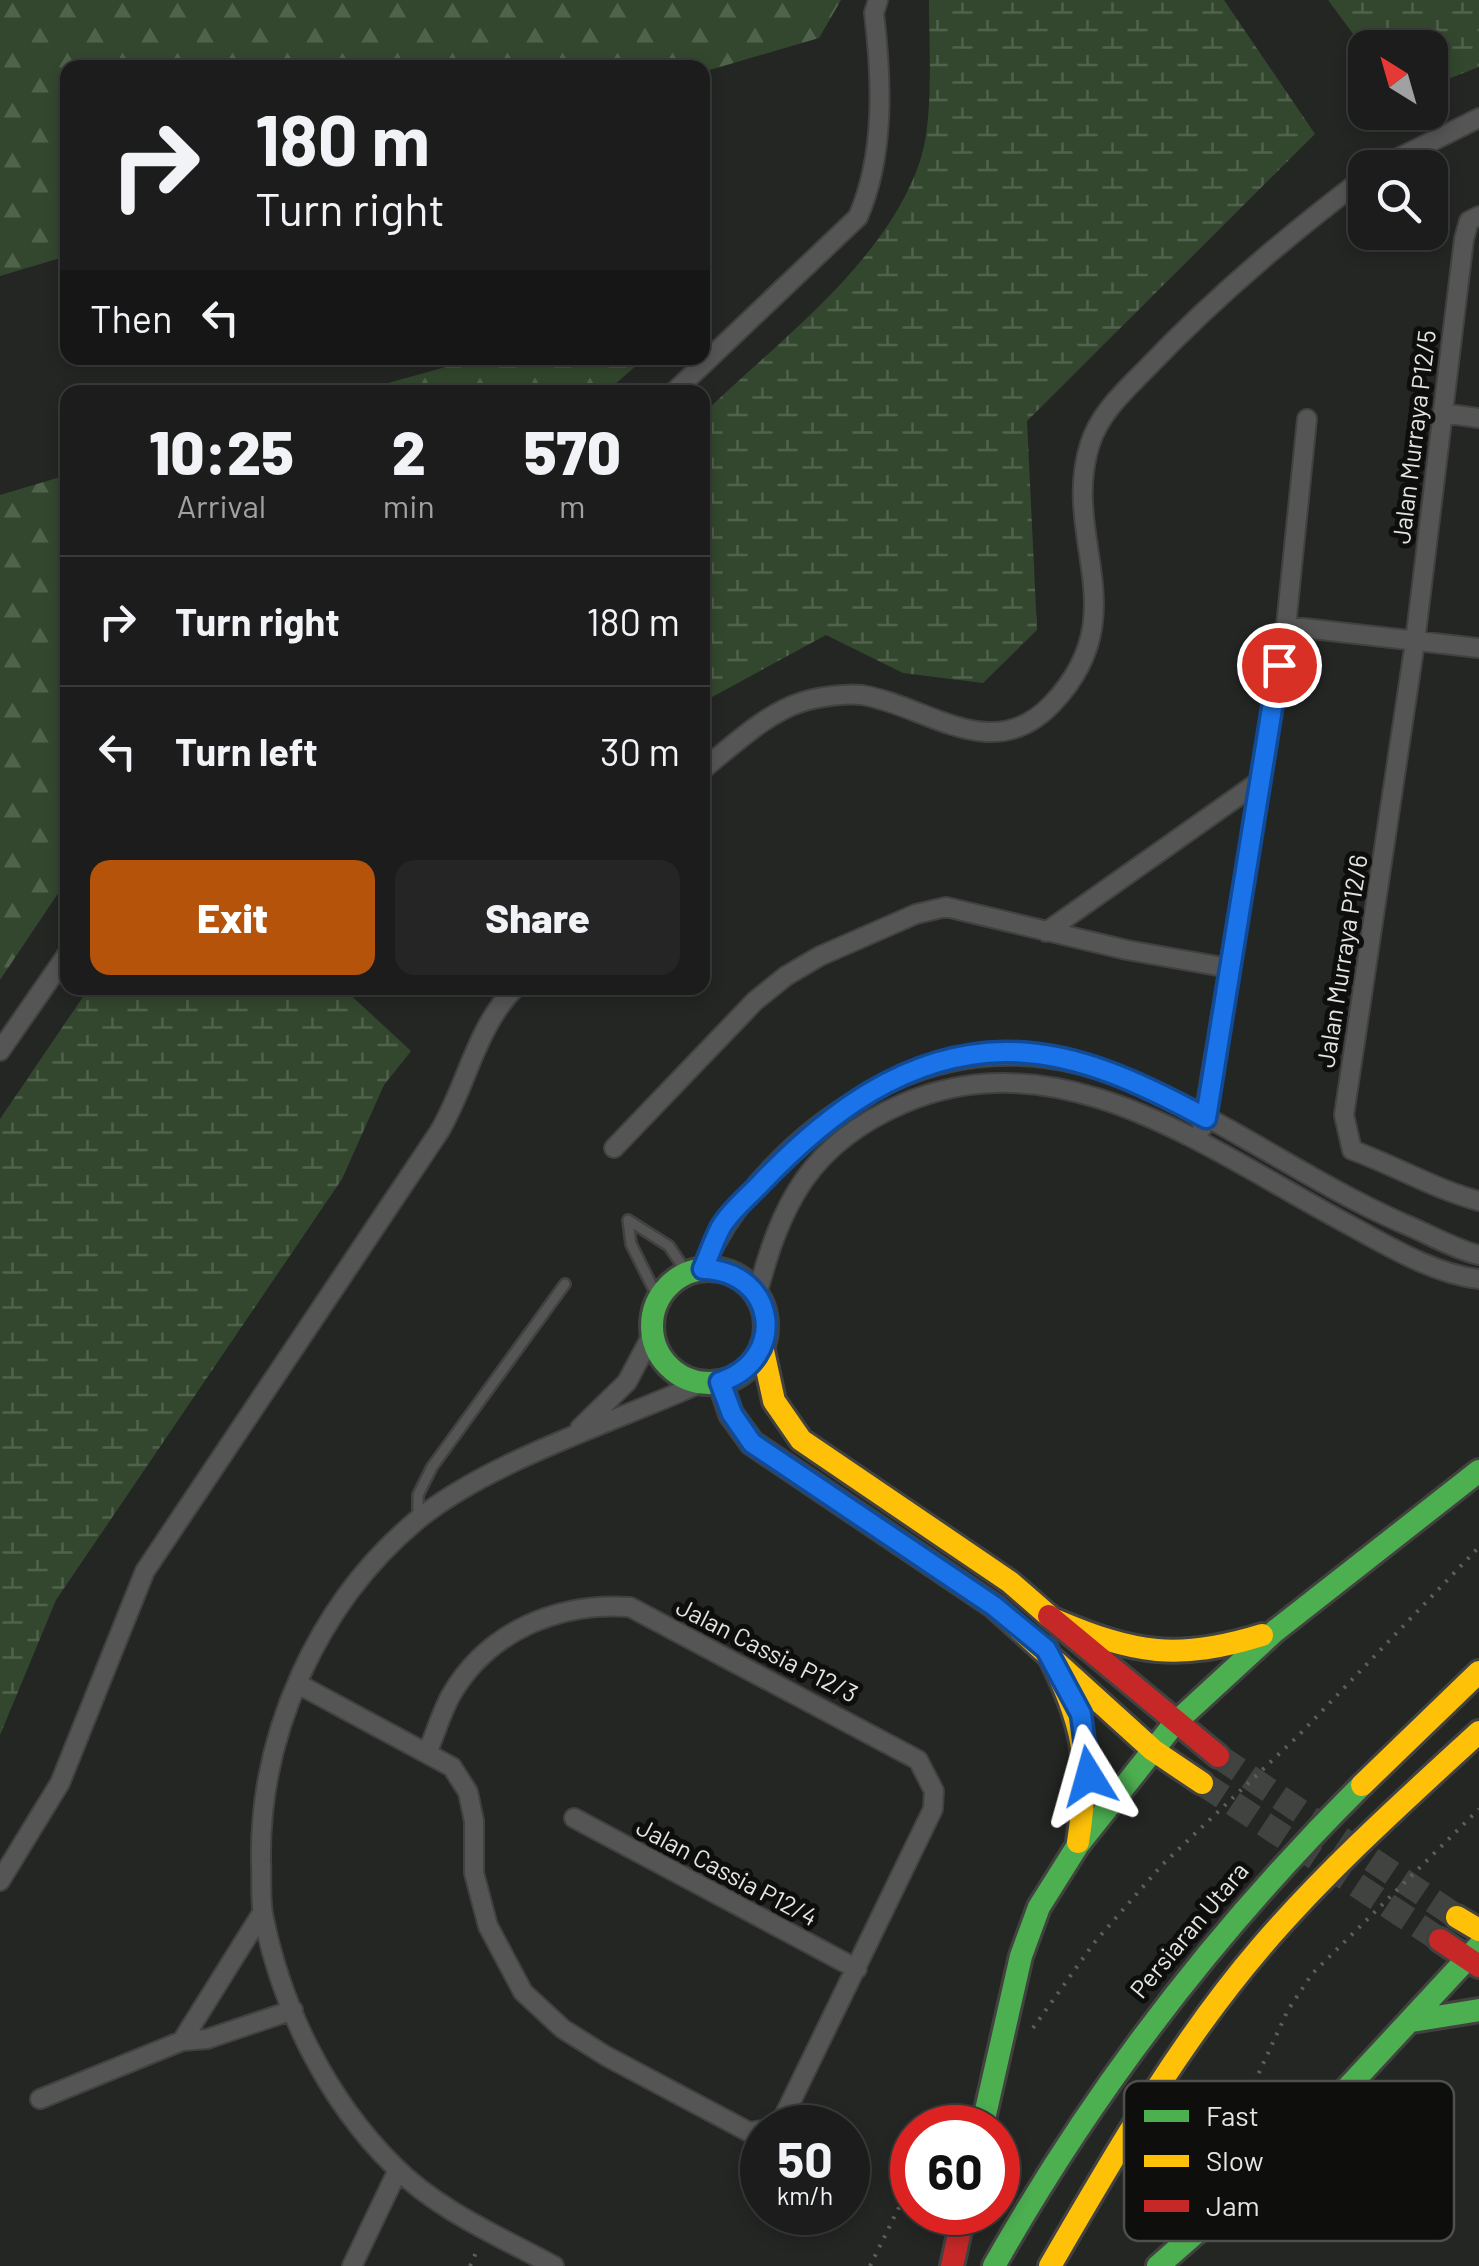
<!DOCTYPE html>
<style>
body{margin:0;font-family:Barlow,sans-serif;background:#242524;color:#f1f3f6;height:100vh;display:flex;flex-direction:column;font-size:38px;white-space:nowrap}
*{box-sizing:border-box;margin:0}
p{font-size:32px;color:#a0a1a3}
.icon{flex:none;width:55px;height:55px;fill:none;stroke:currentColor;stroke-width:2;stroke-linecap:round;stroke-linejoin:round}
.map{position:relative;flex:1;overflow:hidden}
.side{position:absolute;left:60px;top:385px;width:650px;height:610px;display:flex;flex-direction:column;background:#1b1c1b;border-radius:20px;box-shadow:0 5px 15px #0003,0 0 0 2px #393a3a}
.side>*{flex:none}
.banner{position:absolute;left:60px;top:60px;width:650px;height:305px;border-radius:20px;box-shadow:0 5px 15px #0003,0 0 0 2px #393a3a;background:#1b1c1b;color:#f1f3f6;overflow:hidden}
.needle{width:65px;rotate:323deg}
.tools{position:absolute;left:1348px;top:30px;display:grid;gap:20px}
.tools a{display:grid;place-items:center;width:100px;height:100px;border-radius:20px;background:#1b1c1b;box-shadow:0 5px 15px #0003,0 0 0 2px #393a3a;font-size:50px}
.speed{position:absolute;left:740px;top:2105px;display:flex;gap:20px;font-size:50px;font-weight:700;text-align:center}
.speed>*{display:grid;place-content:center;width:130px;height:130px;border-radius:50%;background:#1b1c1b;box-shadow:0 5px 15px #0003,0 0 0 2px #393a3a;line-height:1}
.speed small{font-size:25px;font-weight:400}
.speed .limit{border:15px solid #d22;background:#fff;color:#111}
.pin{position:absolute;display:grid;place-items:center;width:85px;height:85px;color:#fff;margin:-42px;border:5px solid #fff;border-radius:50%;box-shadow:0 2px 10px #0007}
.me{position:absolute;width:110px;margin:-55px;rotate:352deg;stroke-linejoin:round;filter:drop-shadow(0 0 8px #0008)}
.turn{display:flex;align-items:center;gap:35px;height:210px;padding:0 30px;font-size:45px}
.turn .icon{width:130px;height:130px;stroke-width:2.5}
.turn b{display:block;font-size:70px;line-height:85px}
.then{display:flex;align-items:center;height:95px;padding:0 30px;background:#0003;gap:20px;font-size:38px}
.eta{display:flex;justify-content:space-evenly;align-items:center;height:170px;text-align:center}
.eta b{font-size:60px;font-weight:800;line-height:70px}
.cta{display:flex;gap:20px;margin-top:auto;padding:20px 30px}
.cta a{flex:1;height:115px;border-radius:20px;background:#b45309;color:#fff;font-size:40px;font-weight:800;line-height:115px;text-align:center}
.cta a+a{background:#242524;color:#f1f3f6}
ul{padding:0;list-style:none}
li{display:flex;align-items:center;gap:30px;height:130px;padding:0 30px;border-top:2px solid #393a3a}
li div{flex:1}
li b{display:block;font-size:38px}
li em{font-style:normal}
.map>svg:first-child{display:block}
</style>
<div class="map">
<svg width="1479" height="2266" viewBox="0 0 1479 2266">
<defs>
<pattern id="forest-firs" width="22" height="20" patternUnits="userSpaceOnUse" patternTransform="scale(2.5)"><rect width="22" height="20" fill="#33472e"/><path d="M5 1l3.5 6h-7zM16 11l3.5 6h-7z" fill="#50624c"/></pattern>
<pattern id="wetland-marsh" width="20" height="14" patternUnits="userSpaceOnUse" patternTransform="scale(2.5)"><rect width="20" height="14" fill="#33472e"/><path d="M1 5h8M5 5V1M11 12h8M15 12V8" fill="none" stroke="#50624c"/></pattern>
</defs>
<rect width="100%" height="100%" fill="#242624"/>
<path fill="url(#forest-firs)" d="M0 0H841L819 38 703 72 702 68H68L67 256 0 276Z
M478 358H645L606 392H356Z
M67 475V880L0 980V495Z"/>
<path fill="url(#wetland-marsh)" d="M929 0H1224L1315 134 1027 421 1037 630 983 683 903 673 826 635 703 702V414C778 341 886 263 920 161 934 122 929 42 929 0Z
M1328 0H1479V67L1430 86V48L1365 50Z
M89 988H343L411 1051 384 1085 342 1179 56 1600 0 1735V1119Z"/>
<g fill="none" stroke-linecap="round" stroke-linejoin="round">
<path stroke="#414341" stroke-width="25" stroke-dasharray="25 12" stroke-linecap="butt" d="M1218 1756 1457 1917
M1202 1783 1440 1940"/>
<g stroke="#414240" stroke-width="14">
<path id="lane" d="M658 1298 631 1244 628 1220 669 1246 687 1273
M418 1516V1495L432 1467 565 1284"/>
</g>
<g stroke="#414240" stroke-width="22">
<path id="street" d="M1378 168 1479 118
M1479 216 1469 221 1464 239 1415 642 1344 1115 1352 1150C1396 1166 1434 1189 1479 1201
M674 392 858 217C885 155 882 80 874 13L878 0
M1442 413 1479 418
M1286 626 1479 648
M702 770C731 747 766 713 802 702 817 697 847 693 862 695 928 706 992 767 1052 704 1138 614 1060 538 1090 444 1100 412 1126 390 1148 367 1215 297 1288 235 1365 177
M1046 932 1257 783
M0 1051 68 953
M1202 1128 1286 626 1307 419
M614 1148 755 1001 786 976 820 956 916 914 946 907 1127 950 1229 968
M703 1269C734 1199 797 1132 865 1095 1073 981 1220 1143 1402 1223 1427 1233 1453 1249 1479 1255
M757 1295C781 1203 810 1144 902 1104 1064 1034 1214 1154 1353 1227 1391 1248 1435 1274 1479 1279
M580 1428 627 1382 652 1335
M298 1684 452 1767 468 1792 474 1821V1873L488 1926 523 1992 563 2029 606 2056 749 2132 762 2130
M427 1753C435 1735 441 1713 451 1695 488 1631 558 1602 630 1607L918 1760 934 1791 933 1809 782 2120 770 2128
M574 1818 857 1969
M0 1881 60 1783 145 1571 439 1132C467 1085 476 1027 515 988
M182 2041 262 1913
M40 2099 182 2041 207 2039 293 2010
M352 2266 398 2170
M554 2266C501 2237 437 2210 394 2166 327 2100 281 2007 263 1914 260 1898 262 1878 261 1861 259 1734 318 1603 416 1521 488 1461 615 1422 701 1383"/>
</g>
<g stroke="#414240" stroke-width="28">
<path id="fast" d="M652 1326a57 57 0 1 1 114 0a57 57 0 1 1-114 0Z
M1412 2021 1479 2010
M982 2128 1021 1956 1039 1907 1078 1845 1174 1724 1275 1631 1479 1471
M994 2266C1095 2087 1216 1930 1362 1785
M1158 2266 1286 2154 1479 1946"/>
</g>
<g stroke="#414240" stroke-width="28">
<path id="slow" d="M762 1346 774 1401 801 1440 1010 1582 1049 1616
M720 1382 731 1414 752 1443 994 1606 1153 1750 1202 1783
M1055 1620C1135 1654 1178 1661 1262 1635
M1046 1649C1084 1722 1091 1761 1078 1842
M1362 1785 1479 1672
M1457 1917 1479 1930
M1050 2266C1114 2156 1178 2044 1261 1947 1328 1869 1404 1801 1479 1732"/>
</g>
<g stroke="#414240" stroke-width="28">
<path id="jam" d="M1049 1616 1218 1756
M1440 1940 1479 1966
M952 2266 964 2212"/>
</g>
<path stroke="#5d5f5d" stroke-width="4" stroke-dasharray="2.5 8" stroke-linecap="butt" d="M1033 2028 1094 1943 1162 1865 1299 1735 1479 1547
M952 2128V2127
M1183 2211 1232 2131 1288 2010 1312 1974 1479 1809
M470 2266 478 2248
M870 2266 912 2181"/>
<use href="#lane" stroke="#545554" stroke-width="9"/>
<use href="#street" stroke="#545554" stroke-width="18"/>
<use href="#fast" stroke="#4caf50" stroke-width="22"/>
<use href="#slow" stroke="#ffc107" stroke-width="22"/>
<use href="#jam" stroke="#c62828" stroke-width="22"/>
</g>
<g fill="none" stroke-linecap="round" stroke-linejoin="round">
<g stroke="#114b97" stroke-width="25">
<path id="route" d="M1089 1776 1081 1714 1046 1649 994 1606 752 1443 732 1414 720 1382C789 1359 777 1271 703 1269 709 1255 714 1240 721 1227 731 1210 749 1196 762 1182 827 1114 906 1053 1005 1052 1076 1051 1145 1085 1206 1118L1279 665"/>
</g>
<use href="#route" stroke="#1a73e8" stroke-width="18"/>
</g>
<g text-anchor="middle" stroke-width="10" stroke-linejoin="round" paint-order="stroke">
<g font-size="25" fill="#e3e6e3" stroke="#0e0f0d">
<text transform="translate(1414 437) rotate(-83)" y="9">Jalan Murraya P12/5</text>
<text transform="translate(1342 961) rotate(-81)" y="9">Jalan Murraya P12/6</text>
<text transform="translate(767 1650) rotate(27)" y="9">Jalan Cassia P12/3</text>
<text transform="translate(727 1872) rotate(28)" y="9">Jalan Cassia P12/4</text>
<text transform="translate(1189 1930) rotate(-50)" y="9">Persiaran Utara</text>
</g>
</g>
<rect x="1124" y="2081" width="330" height="160" rx="15" fill="#0e0f0d" stroke="#4e504d" stroke-width="2.5"/>
<rect x="1144" y="2110" width="45" height="12" fill="#4caf50"/>
<rect x="1144" y="2155" width="45" height="12" fill="#ffc107"/>
<rect x="1144" y="2200" width="45" height="12" fill="#c62828"/>
<g font-size="28" fill="#e3e6e3">
<text x="1206" y="2126">Fast</text>
<text x="1206" y="2171">Slow</text>
<text x="1206" y="2216">Jam</text>
</g>
</svg>
<div class="tools">
<a><svg class="needle" viewBox="-14 -14 28 28"><path d="M0-13l5 13h-10z" fill="#e53935"/><path d="M0 13l5-13h-10z" fill="#a0a1a3"/></svg></a>
<a><svg class="icon" aria-label="search" viewBox="0 0 24 24"><circle cx="10" cy="10" r="6"/><path d="M15 15l6 6"/></svg></a>
</div>
<div class="speed"><div>50<small>km/h</small></div><div class="limit">60</div></div>
<div class="pin" style="left:1279px;top:665px;background:#d93025"><svg class="icon" aria-label="arrive" viewBox="0 0 24 24"><path d="M6 21V4h12l-3 4 3 4H6"/></svg></div>
<svg class="me" style="left:1089px;top:1776px" viewBox="-20 -20 40 40"><path d="M0-17L14 15 0 8-14 15z" fill="#1a73e8" stroke="#fff" stroke-width="4"/></svg>
<div class="banner">
<div class="turn"><svg class="icon" aria-label="right" viewBox="0 0 24 24"><path d="M7 20v-9h11M14 6l5 5-5 5"/></svg><div><b>180 m</b>Turn right</div></div>
<div class="then">Then<svg class="icon" aria-label="left" viewBox="0 0 24 24"><path d="M17 20v-9H6M10 6l-5 5 5 5"/></svg></div>
</div>
<section class="side">
<div class="eta">
<div><b>10:25</b><p>Arrival</p></div>
<div><b>2</b><p>min</p></div>
<div><b>570</b><p>m</p></div>
</div>
<ul>
<li><svg class="icon" aria-label="right" viewBox="0 0 24 24"><path d="M7 20v-9h11M14 6l5 5-5 5"/></svg><div><b>Turn right</b></div><em>180 m</em></li>
<li><svg class="icon" aria-label="left" viewBox="0 0 24 24"><path d="M17 20v-9H6M10 6l-5 5 5 5"/></svg><div><b>Turn left</b></div><em>30 m</em></li>
</ul>
<div class="cta"><a>Exit</a><a>Share</a></div>
</section>
</div>
